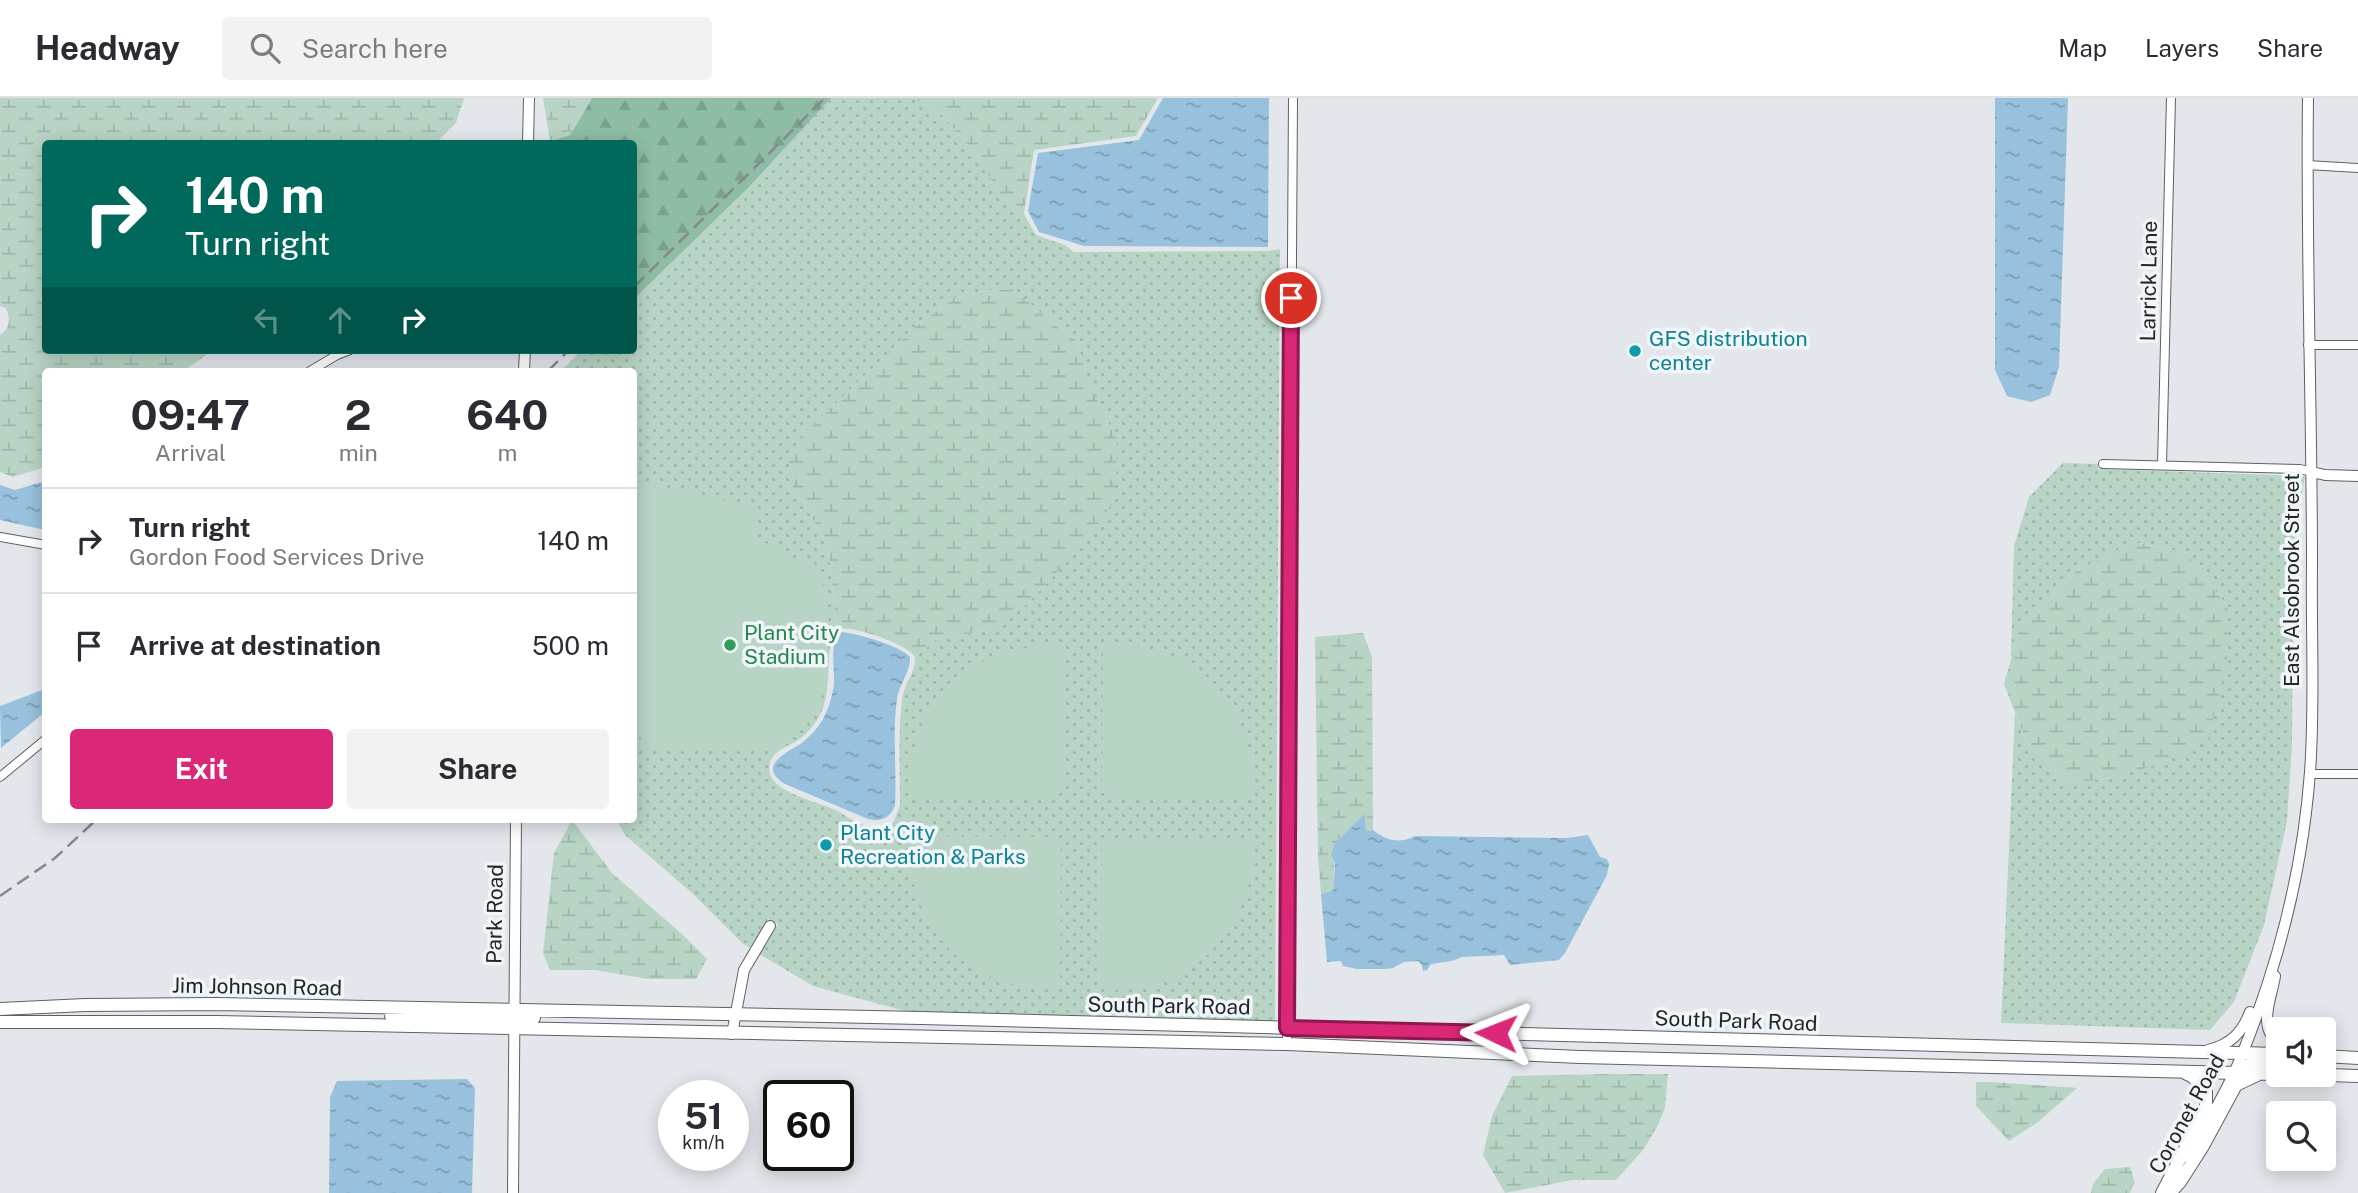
<!DOCTYPE html>
<style>
body{margin:0;font-family:"Public Sans",sans-serif;background:#f2f2f3;color:#2b2b33;height:100vh;display:flex;flex-direction:column;font-size:26px;white-space:nowrap}
*{box-sizing:border-box;margin:0}
p{font-size:23px;color:#7c7c81}
.icon{flex:none;width:38px;height:38px;fill:none;stroke:currentColor;stroke-width:2;stroke-linecap:round;stroke-linejoin:round}
.map{position:relative;flex:1;overflow:hidden}
.details{position:absolute;left:42px;top:270px;width:595px;height:455px;display:flex;flex-direction:column;background:#fff;border-radius:7px;box-shadow:0 4px 18px #0003}
.details>*{flex:none}
.banner{position:absolute;left:42px;top:42px;width:595px;height:214px;border-radius:7px;box-shadow:0 4px 18px #0003;background:#00695c;color:#fff;overflow:hidden}
.controls{position:absolute;left:2266px;top:919px;display:grid;gap:14px}
.controls a{display:grid;place-items:center;width:70px;height:70px;border-radius:7px;background:#fff;box-shadow:0 4px 18px #0003;font-size:35px}
.speed{position:absolute;left:658px;top:982px;display:flex;gap:14px;font-size:35px;font-weight:700;text-align:center}
.speed>*{display:grid;place-content:center;width:91px;height:91px;border-radius:50%;background:#fff;box-shadow:0 4px 18px #0003;line-height:1}
.speed small{font-size:18px;font-weight:400}
.speed .limit{border:4px solid #111;border-radius:10px;background:#fff;color:#111}
.pin{position:absolute;display:grid;place-items:center;width:60px;height:60px;color:#fff;margin:-30px;border:4px solid #fff;border-radius:50%;box-shadow:0 2px 7px #0007}
.me{position:absolute;width:77px;margin:-38px;rotate:272deg;stroke-linejoin:round;filter:drop-shadow(0 0 5px #0008)}
.turn{display:flex;align-items:center;gap:24px;height:147px;padding:0 28px;font-size:32px}
.turn .icon{width:91px;height:91px;stroke-width:2.5}
.turn b{display:block;font-size:49px;line-height:60px}
.lanes{display:flex;align-items:center;height:66px;padding:0 28px;background:#0003;justify-content:center;gap:35px;direction:ltr}
.lanes .off{opacity:.35}
.eta{display:flex;justify-content:space-evenly;align-items:center;height:119px;text-align:center}
.eta b{font-size:42px;font-weight:700;line-height:49px}
.cta{display:flex;gap:14px;margin-top:auto;padding:14px 28px}
.cta a{flex:1;height:80px;border-radius:7px;background:#db2777;color:#fff;font-size:28px;font-weight:700;line-height:80px;text-align:center}
.cta a+a{background:#f2f2f3;color:#2b2b33}
ul{padding:0;list-style:none}
li{display:flex;align-items:center;gap:21px;height:105px;padding:0 28px;border-top:2px solid #e1e1e2}
li div{flex:1}
li b{display:block;font-size:26px}
li em{font-style:normal}
header{display:flex;align-items:center;gap:42px;box-sizing:border-box;height:98px;padding:0 35px;background:#fff;border-bottom:2px solid #e1e1e2}
header strong{font-size:33px}
nav{display:flex;gap:38px;margin-inline-start:auto;font-size:24px}
.search{width:490px;height:63px;background:#f2f2f3;display:flex;align-items:center;gap:18px;box-sizing:border-box;padding:0 24px;border-radius:7px;color:#7c7c81;font-size:26px}
.map>svg:first-child{display:block}
</style>
<header>
<strong>Headway</strong>
<div class="search"><svg class="icon" aria-label="search" viewBox="0 0 24 24"><circle cx="10" cy="10" r="6"/><path d="M15 15l6 6"/></svg>Search here</div>
<nav><a>Map</a><a>Layers</a><a>Share</a></nav>
</header>
<div class="map">
<svg width="2358" height="1095" viewBox="0 0 2358 1095">
<defs>
<pattern id="green-dots" width="8" height="8" patternUnits="userSpaceOnUse" patternTransform="scale(1.75)"><rect width="8" height="8" fill="#b8d4c5"/><path d="M2 2h.1M6 6h.1" fill="none" stroke="#9eb6a9" stroke-width="1.8" stroke-linecap="round"/></pattern>
<pattern id="forest-firs" width="22" height="20" patternUnits="userSpaceOnUse" patternTransform="scale(1.75)"><rect width="22" height="20" fill="#8ebca4"/><path d="M5 1l3.5 6h-7zM16 11l3.5 6h-7z" fill="#7aa18d"/></pattern>
<pattern id="wetland-marsh" width="20" height="14" patternUnits="userSpaceOnUse" patternTransform="scale(1.75)"><rect width="20" height="14" fill="#b8d4c5"/><path d="M1 5h8M5 5V1M11 12h8M15 12V8" fill="none" stroke="#9eb6a9"/></pattern>
<pattern id="water-ripples" width="26" height="14" patternUnits="userSpaceOnUse" patternTransform="scale(1.75)"><rect width="26" height="14" fill="#97c1dc"/><path d="M2 4q2-2 4 0t4 0M15 11q2-2 4 0t4 0" fill="none" stroke="#7b9db2"/></pattern>
</defs>
<rect width="100%" height="100%" fill="#e3e7ec"/>
<path fill="url(#green-dots)" fill-rule="evenodd" d="M831 0H914L942 17 974 54 1001 97 1024 116 1036 137 1065 147 1074 154 1268 153 1280 151 1275 924 912 915 813 888 759 856 778 826 768 821 750 850 741 844 692 795 625 737 616 721H634V273H561L582 252H634V201L750 88ZM1013 191 1065 235 1076 242 1092 292 1063 468 1027 506 1002 526 983 533 937 541 915 559C916 574 904 586 902 601 898 636 900 672 900 707 897 716 893 723 891 732 882 730 873 729 864 727 854 724 845 717 836 712 819 705 791 698 777 686 770 681 767 669 771 662 776 652 788 648 797 643 808 636 819 622 823 610 832 587 825 546 836 531L830 460 820 433 793 388 800 340 916 228 956 199 986 193Z
M2063 365 2098 366V371L2305 378 2291 465 2293 494 2292 647 2287 723 2264 827 2234 904 2210 932 2001 925 2015 615 2027 645 2069 685 2112 680 2228 509 2186 455 2134 444 2076 473 2018 537 2011 561 2014 448 2029 399Z"/>
<path fill="url(#forest-firs)" d="M592 0H831L750 88 634 201V46H550V43L570 37Z"/>
<path fill="url(#wetland-marsh)" d="M0 0H464L456 25 436 45 46 46V252H214L183 273H46L45 369 13 379 0 374V237C11 230 10 221 6 210L0 208Z
M543 0H592L570 37 550 43Z
M914 0H1158L1136 38 1034 52 1024 116 1001 97 974 54 942 17Z
M1013 191 1065 235 1076 242 1092 292 1117 341 1116 400 1089 439 1063 468 1027 506 1002 527 983 533 937 541 915 559C909 546 848 526 836 531L830 460 820 433 793 388 789 365 800 340 916 228 956 199 986 193Z
M2133 444 2186 455 2228 509V558L2208 642 2160 666 2112 680 2069 685 2027 645 2004 586 2018 537 2076 473Z
M1363 535 1372 559 1373 732 1366 733 1365 717 1335 745 1333 794 1321 796 1318 760 1315 539Z
M572 722 612 775 683 837 707 861 696 881H648L595 872H550L543 855 554 755Z
M1609 976H1668L1665 1010 1658 1027 1644 1051 1616 1082H1573L1505 1095 1483 1057 1492 1018 1512 978Z
M1976 984H1991L2077 990 2038 1024 2009 1043 1976 1008Z
M2130 1069 2135 1084 2130 1095H2091L2093 1086 2105 1071Z"/>
<path fill="#b8d4c5" d="M634 382 753 408 757 442 785 452 784 458 816 467C822 480 826 495 828 509 830 529 827 587 820 606 812 628 786 647 764 653H644L634 614Z
M1063 547 1062 690 1053 698H910C908 679 911 662 916 644 935 577 997 546 1063 547Z
M1103 547C1197 542 1257 609 1254 700L1111 699 1102 690Z
M910 738 1052 739 1061 748 1060 890C1043 893 1024 890 1007 885 942 866 905 804 910 738Z
M1111 740H1253C1259 825 1189 903 1101 891L1102 748Z"/>
<path fill="url(#water-ripples)" d="M1163 0H1269L1268 149 1084 148 1039 134 1028 113 1038 55 1139 42Z
M1995 0H2068L2059 269 2050 297 2031 304 2007 298 1995 272Z
M45 383V432L0 422V387L15 392Z
M841 534C856 535 901 548 910 559 911 573 899 586 897 601 892 636 897 672 895 707 891 720 881 724 868 721L785 686C754 667 791 653 803 644 810 638 817 631 822 623 827 614 831 603 833 592 837 575 827 547 841 534Z
M45 591V614L1 650 0 608Z
M1365 716 1366 733 1373 732C1387 743 1399 746 1415 738L1567 740 1588 737 1600 759 1607 761 1609 766 1607 777 1565 855 1559 862 1510 867 1504 857 1462 859 1452 863 1431 866 1427 872 1423 873 1422 867 1418 863 1404 864 1393 870 1386 871H1357L1343 868 1341 863 1327 864 1321 796 1333 793 1335 765 1331 757 1335 745Z
M467 981 475 990 472 1095H329L330 999 337 983Z"/>
<g fill="none" stroke-linecap="round" stroke-linejoin="round">
<g stroke="#5d6165" stroke-width="10">
<path id="street" d="M2307 67 2358 70
M2308 247H2358
M310 273 337 257 350 252
M2103 366 2300 371 2312 374
M2162 367 2171 0
M0 439 46 447
M2310 676H2358
M0 679 46 641
M1287 946 1293 0"/>
</g>
<g stroke="#5d6165" stroke-width="12">
<path id="secondary" d="M528 46 529 0
M524 273 525 252
M2312 374 2325 377 2358 378
M2275 878C2272 899 2257 929 2278 944
M732 936 744 872 770 828
M2208 952C2230 947 2242 935 2250 914
M2187 1059C2207 1026 2229 990 2243 954 2279 864 2303 770 2310 674 2315 606 2311 536 2312 468 2312 312 2306 156 2308 0
M513 1095 516 721"/>
</g>
<g stroke="#5d6165" stroke-width="14">
<path id="primary" d="M0 911 85 907 218 906 921 920 2278 956
M391 918 534 920
M0 924H217L1287 946 1580 959 2278 976
M2324 958 2358 960
M2234 975 2252 965 2272 963
M2299 976 2358 978
M2162 1095 2206 1011V994L2193 979 2185 975
M2170 1095 2180 1084 2203 1048 2236 987 2257 977"/>
</g>
<use href="#street" stroke="#fff" stroke-width="8"/>
<use href="#secondary" stroke="#fff" stroke-width="10"/>
<use href="#primary" stroke="#fff" stroke-width="12"/>
<path stroke="#85888c" stroke-width="2.5" stroke-dasharray="14 7" stroke-linecap="butt" d="M634 189 825 0
M548 273 569 252
M0 798 55 760 97 721"/>
</g>
<g fill="none" stroke-linecap="round" stroke-linejoin="round">
<g stroke="#8e194d" stroke-width="18">
<path id="route" d="M1291 200 1287 930 1496 935"/>
</g>
<use href="#route" stroke="#db2777" stroke-width="12"/>
</g>
<g fill="#0f9aa8" stroke="#f0f5fa" stroke-width="2.5">
<circle cx="1635" cy="253" r="7"/>
<circle cx="826" cy="747" r="7"/>
</g>
<circle fill="#2e9e5b" stroke="#f0f5fa" stroke-width="2.5" cx="730" cy="547" r="7"/>
<g text-anchor="middle" stroke-width="7" stroke-linejoin="round" paint-order="stroke">
<g font-size="21" fill="#232527" stroke="#f0f5fa">
<text transform="translate(2149 183) rotate(-89)" y="7">Larrick Lane</text>
<text transform="translate(2292 482) rotate(-90)" y="7">East Alsobrook Street</text>
<text transform="translate(495 816) rotate(-89)" y="7">Park Road</text>
<text transform="translate(257 889) rotate(1)" y="7">Jim Johnson Road</text>
<text transform="translate(1169 908) rotate(1)" y="7">South Park Road</text>
<text transform="translate(1736 923) rotate(2)" y="7">South Park Road</text>
<text transform="translate(2187 1016) rotate(-61)" y="7">Coronet Road</text>
</g>
<g font-size="21" fill="#0d838f" stroke="#f0f5fa" text-anchor="start">
<text x="1649" y="248">GFS distribution<tspan x="1649" dy="24">center</tspan></text>
<text x="840" y="742">Plant City<tspan x="840" dy="24">Recreation &amp; Parks</tspan></text>
</g>
<g font-size="21" fill="#27864d" stroke="#f0f5fa" text-anchor="start">
<text x="744" y="542">Plant City<tspan x="744" dy="24">Stadium</tspan></text>
</g>
</g>
</svg>
<div class="controls">
<a><svg class="icon" aria-label="sound" viewBox="0 0 24 24"><path d="M4 9h4l5-4v14l-5-4H4zM17 9q2 3 0 6"/></svg></a>
<a><svg class="icon" aria-label="search" viewBox="0 0 24 24"><circle cx="10" cy="10" r="6"/><path d="M15 15l6 6"/></svg></a>
</div>
<div class="speed"><div>51<small>km/h</small></div><div class="limit">60</div></div>
<div class="pin" style="left:1291px;top:200px;background:#d93025"><svg class="icon" aria-label="arrive" viewBox="0 0 24 24"><path d="M6 21V4h12l-3 4 3 4H6"/></svg></div>
<svg class="me" style="left:1496px;top:935px" viewBox="-20 -20 40 40"><path d="M0-17L14 15 0 8-14 15z" fill="#db2777" stroke="#fff" stroke-width="4"/></svg>
<div class="banner">
<div class="turn"><svg class="icon" aria-label="right" viewBox="0 0 24 24"><path d="M7 20v-9h11M14 6l5 5-5 5"/></svg><div><b>140 m</b>Turn right</div></div>
<div class="lanes"><svg class="icon off" aria-label="left" viewBox="0 0 24 24"><path d="M17 20v-9H6M10 6l-5 5 5 5"/></svg><svg class="icon off" aria-label="ahead" viewBox="0 0 24 24"><path d="M12 20V5M6 11l6-6 6 6"/></svg><svg class="icon" aria-label="right" viewBox="0 0 24 24"><path d="M7 20v-9h11M14 6l5 5-5 5"/></svg></div>
</div>
<section class="details">
<div class="eta">
<div><b>09:47</b><p>Arrival</p></div>
<div><b>2</b><p>min</p></div>
<div><b>640</b><p>m</p></div>
</div>
<ul>
<li><svg class="icon" aria-label="right" viewBox="0 0 24 24"><path d="M7 20v-9h11M14 6l5 5-5 5"/></svg><div><b>Turn right</b><p>Gordon Food Services Drive</p></div><em>140 m</em></li>
<li><svg class="icon" aria-label="arrive" viewBox="0 0 24 24"><path d="M6 21V4h12l-3 4 3 4H6"/></svg><div><b>Arrive at destination</b></div><em>500 m</em></li>
</ul>
<div class="cta"><a>Exit</a><a>Share</a></div>
</section>
</div>
